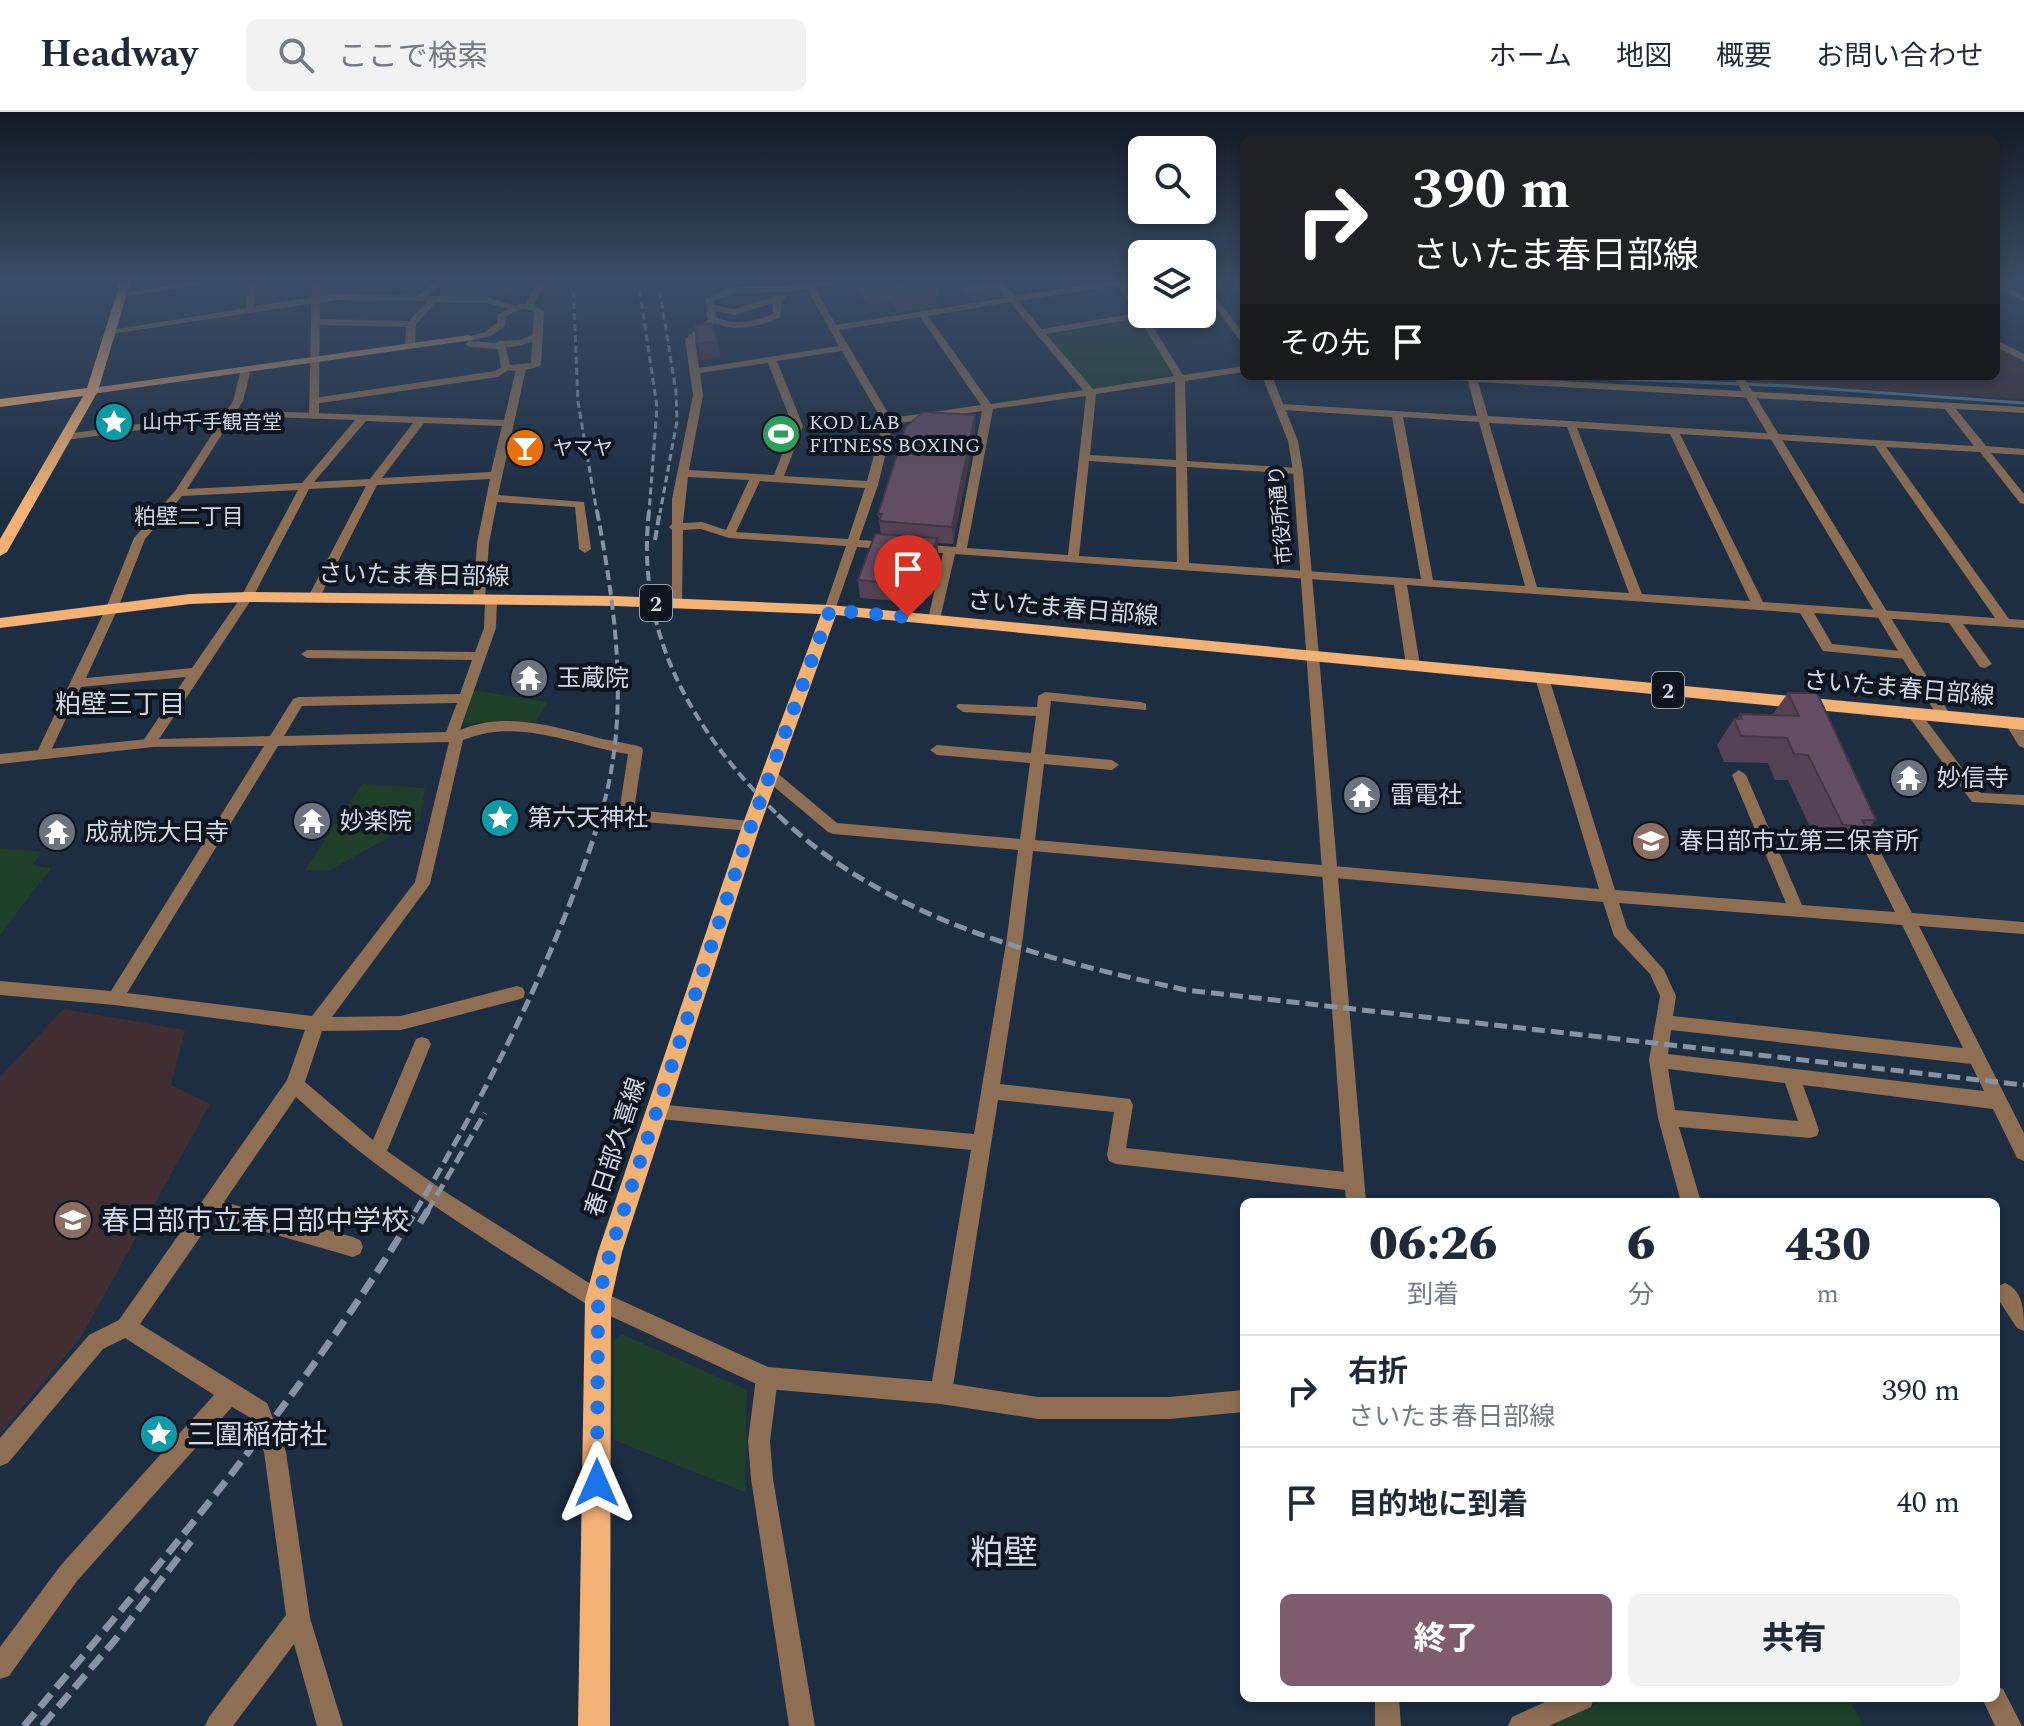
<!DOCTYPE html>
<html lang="ja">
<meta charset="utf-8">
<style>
body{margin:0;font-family:Spectral,"Noto Sans JP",serif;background:#f2f2f3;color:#1f2937;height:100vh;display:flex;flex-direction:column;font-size:30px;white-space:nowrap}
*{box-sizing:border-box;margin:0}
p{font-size:26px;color:#747a83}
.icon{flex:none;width:44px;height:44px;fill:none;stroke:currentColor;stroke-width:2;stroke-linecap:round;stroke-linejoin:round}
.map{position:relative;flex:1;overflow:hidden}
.panel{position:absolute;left:1240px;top:1086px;width:760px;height:504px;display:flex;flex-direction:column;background:#fff;border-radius:12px;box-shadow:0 4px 12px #0003}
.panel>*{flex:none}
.guide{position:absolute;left:1240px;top:24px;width:760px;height:244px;border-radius:12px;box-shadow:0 4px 12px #0003;background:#202124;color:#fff;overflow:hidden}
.tools{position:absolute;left:1128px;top:24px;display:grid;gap:16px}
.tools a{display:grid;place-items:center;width:88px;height:88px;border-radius:12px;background:#fff;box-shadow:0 4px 12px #0003;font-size:40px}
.pin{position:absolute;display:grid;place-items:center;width:68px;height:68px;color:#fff;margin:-82px -34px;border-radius:50% 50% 50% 0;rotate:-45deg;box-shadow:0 0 8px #0007}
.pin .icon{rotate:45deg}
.me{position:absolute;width:88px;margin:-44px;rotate:0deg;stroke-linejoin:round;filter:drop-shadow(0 0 6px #0008)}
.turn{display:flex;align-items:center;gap:28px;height:168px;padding:0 40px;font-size:36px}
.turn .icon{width:104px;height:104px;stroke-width:2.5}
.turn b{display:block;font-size:56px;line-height:68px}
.then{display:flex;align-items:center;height:76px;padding:0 40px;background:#0003;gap:16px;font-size:30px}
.eta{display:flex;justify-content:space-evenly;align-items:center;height:136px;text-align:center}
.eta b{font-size:48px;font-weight:800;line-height:56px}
.primary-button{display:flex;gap:16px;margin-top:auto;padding:16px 40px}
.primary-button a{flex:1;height:92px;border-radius:12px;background:#7e5c6d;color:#fff;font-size:32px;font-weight:800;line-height:92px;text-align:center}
.primary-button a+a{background:#f2f2f3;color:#1f2937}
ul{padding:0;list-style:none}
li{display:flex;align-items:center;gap:24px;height:112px;padding:0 40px;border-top:2px solid #e0e1e3}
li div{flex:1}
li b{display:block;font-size:30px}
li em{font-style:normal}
header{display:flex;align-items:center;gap:48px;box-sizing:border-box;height:112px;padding:0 40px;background:#fff;border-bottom:2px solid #e0e1e3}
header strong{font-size:38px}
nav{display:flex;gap:44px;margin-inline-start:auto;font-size:28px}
.search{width:560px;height:72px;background:#f2f2f3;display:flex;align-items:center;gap:20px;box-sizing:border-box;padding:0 28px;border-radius:12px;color:#747a83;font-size:30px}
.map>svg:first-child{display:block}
</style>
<header>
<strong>Headway</strong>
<div class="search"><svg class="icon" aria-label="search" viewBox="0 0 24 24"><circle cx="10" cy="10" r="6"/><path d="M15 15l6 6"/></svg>ここで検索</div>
<nav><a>ホーム</a><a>地図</a><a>概要</a><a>お問い合わせ</a></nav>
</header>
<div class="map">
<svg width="2024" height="1614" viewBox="0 0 2024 1614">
<rect width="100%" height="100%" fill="#1d2d42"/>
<path fill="#412e33" d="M1996 235 2024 249V287L1751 271 1746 264H1996Z
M63 897 185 918 171 973 210 992 81 1225 0 1322V965Z"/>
<path fill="#1f3f28" d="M736 180H791L747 195 723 194 720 188Z
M1140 204 1173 263 1092 278 1046 220Z
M472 578 548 590 536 610 464 611Z
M362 672 425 676 420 708 330 758H305Z
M0 736 43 740 32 753 51 756 0 823Z
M622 1222 747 1278 745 1380 614 1328V1229Z
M1608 1586H1848L1864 1614H1551Z"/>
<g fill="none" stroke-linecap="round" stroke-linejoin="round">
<path stroke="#4f7d90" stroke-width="3" d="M1549 264 1789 274 2024 291"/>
<path fill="#8f6f53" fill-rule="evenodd" d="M203 168H225L122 185 118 182Z
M248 168H256L255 194 335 182 418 184 436 168H445L428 184 487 185 521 196 516 199 487 191 436 190 416 213 415 234 410 237 405 234 406 215 316 213 311 210 316 207 409 209 427 189 335 188 111 222 106 219 246 196Z
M539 168H547L532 196H526L524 194Z
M802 168H810L836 213 1006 186 992 168H1001L1014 184 1117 168H1136L1126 172 1142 197V202H1145L1183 263 1244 254V260L1185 269 1187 349 1298 356 1303 359 1298 362 1187 355 1189 451 1421 467 1392 305 1282 298 1277 295 1282 292 1477 304 1468 269 1423 267 1418 264H1476L2024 295V301L1956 297 1986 334 2024 337V343L1991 341 2024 382V392L2020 391 1980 340 1886 335 2009 507 2024 508V516L1963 512 1992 552 1985 556 1980 555 1949 511 1814 501 1832 532 1911 540 1912 543 1906 547 1823 539 1800 501 1407 473 1420 553 1413 557 1406 553 1394 473 955 442 940 507 934 511 928 507 943 441 916 440 910 436 916 432 956 435 982 299 893 312 878 373 859 428 893 430 899 434 893 438 857 435 834 501 830 502 824 498 846 434 729 426 701 417 683 418 682 492 680 495H672V418L669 415 672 412V387L693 283 685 227 710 206 718 208 695 228 699 256 839 234ZM1118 173 1136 201 1042 217 1018 189ZM1010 190 1083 278 991 292 928 204ZM920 205 981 293 891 306 839 218ZM1139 206 1174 264 1093 277 1046 222ZM842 239 883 310 867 369 784 364 803 314 777 249ZM768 251 793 314 774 363 689 358 703 283 700 261ZM1175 270 1176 348 1090 343 1096 282ZM1478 270 1945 297 1974 334 1488 304ZM1086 284 1068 443 967 436 993 297ZM1403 305 1479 310 1525 474 1433 468ZM1489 311 1567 315 1629 481 1537 475ZM1577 316 1670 322 1750 489 1642 482ZM1680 322 1875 334 1995 506 1763 490ZM1089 349 1176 355 1177 450 1079 444ZM688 365 749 368 726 418 702 410 683 411ZM760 369 865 376 848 427 736 420Z
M1228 168H1236L1244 177V186Z
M538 221 541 222V226C526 232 509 239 494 232L499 229 519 228Z
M1996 228 2024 242V249L1996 235Z
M503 254 511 256 498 265 314 292 309 289 314 286 495 259Z
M521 254 526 257 498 383 584 390 591 437 585 441 579 437 575 395 497 390 489 431 485 487 491 484 497 488 496 516 460 618C505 600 547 613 591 624 608 629 625 630 641 635L643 638 634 698 751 709 758 714 751 719 633 709 621 705 619 701 628 642C572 633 519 605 463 628L430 772 332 905 401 904 517 874 523 876 525 881 523 886 517 888 401 918 322 919 305 970 373 1028 416 927 422 925 428 927 431 932 387 1039 447 1081 605 1181 608 1188 605 1195 598 1198 591 1195C489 1130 385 1068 296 985L224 1090 353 1125 360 1128 363 1135 360 1142 353 1145 214 1105 140 1212 267 1291 286 1340 310 1506 343 1614H317L294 1532 233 1614H205L209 1605 286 1503 264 1340 251 1306 232 1295 77 1469 9 1564 0 1567V1535L61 1453 214 1283 125 1226 103 1237 8 1351 0 1354V1326L89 1223 119 1208 287 968 305 918 115 893 0 883V869L111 879 264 634 143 635 141 632 143 629 186 565 81 575 47 647H37L35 644 106 496 134 426 175 379 222 307 66 328 61 325 66 322 226 300 233 289 240 261 245 258 250 261 243 289 237 298 504 308 516 257ZM240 304 355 308 302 371 187 377 233 305ZM366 309 413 311 370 367 314 370ZM424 311 502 314 491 360 382 366ZM490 367 477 431 473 488 479 492 485 489 484 516 475 540 307 538 301 542 307 546 472 548 460 582 298 585 293 587 270 624 159 627 253 485 309 377 366 374 308 485 314 489 320 485 377 373ZM298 378 241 485 192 556 86 566 118 496 145 427 182 384ZM457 591 446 620 284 624 302 594ZM449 630 415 770 312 904 127 881 278 634Z
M1542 562 1549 566 1615 778 1786 791 1732 663 1739 658 1746 663 1802 793 1895 800 1848 704 1855 699 1862 704 1912 801 2024 810V822L1919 814 2024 1021V1049L2017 1046 1993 997 1803 973 1819 1018 1817 1024 1810 1026 1679 1015 1701 1090H1681L1658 1006 1649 948 1660 884 1650 862 1614 824 1603 790 1033 739 1023 825 1000 972 1130 987 1133 993 1126 1036 1355 1061 1362 1064 1364 1070 1362 1076 1355 1079 1116 1052 1109 1049 1107 1043 1114 1000 998 988 952 1281 949 1289 941 1292 933 1289 930 1281 971 1038 650 1006 647 1000 650 994 656 992 974 1022 1007 825 1018 738 833 722 828 720 766 668 764 664 766 660H776L837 711 1020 727 1030 651 937 643 930 638 937 633 1031 641 1036 604 963 600 956 595 958 592 1037 595 1038 584 1045 580 1141 590 1146 592V598L1051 589 1045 642 1112 648 1119 653 1112 658 1044 652 1035 728 1599 777 1535 566ZM1619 791 1902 813 1963 936 1673 904 1676 884 1664 858 1627 816ZM1671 918 1971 952 1984 979 1668 942ZM1668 957 1785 971 1798 1009 1675 998Z
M1914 597 1919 599 1981 681 2024 683V693L1972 690 1909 605 1907 602 1909 599Z
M2012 606 2017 608 2024 619V636L2019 634 2005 611Z
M767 1255 775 1258 778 1266 770 1329 773 1367 815 1614H789L751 1367 748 1329 756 1266 759 1258Z
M1996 1574 2003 1577 2022 1614H1995L1982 1586H1996Z
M1554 1586H1594L1591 1595 1549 1614H1508L1512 1605Z"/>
<path fill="#8f6f53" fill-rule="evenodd" d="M312 168H320L319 304 314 307 309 304Z
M833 168H855L785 180 734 181 714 189V193L735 197 775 184 786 183V187L782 188 780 205C759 216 727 222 707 206L706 186 733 175 785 174ZM773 191V202C755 210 734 214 716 205L715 199 735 203Z
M1202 168 1244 222V231L1241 230 1202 177Z
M1996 170 2024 183V189L1996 176Z
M520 192 533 193 544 199 541 253C532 258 510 261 501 256L498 237 470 235 465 232 470 229 505 232 510 253 531 251 534 200C524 194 515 198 506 205L505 214 491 224 469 229 464 226 485 220 497 211 498 202Z
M1262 264H1272L1298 329 1303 359 1366 1090H1346L1293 359 1288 329Z
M1733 264H1743L1951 604 1949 607H1939Z
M148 627 153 629 155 632 153 635 0 652V642Z
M2005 1171C2024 1179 2024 1200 2024 1219L2017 1216 1996 1184 1998 1174Z
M598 1178 768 1255 941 1270 1038 1285H1169L1244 1278V1300L1169 1307H1038L941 1292 767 1277 591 1195 588 1188 591 1181Z
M1375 1586H1399L1401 1614H1375Z"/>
<path fill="#c89466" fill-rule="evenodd" d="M469 223 474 226 472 228 92 282 87 279 92 276Z"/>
<path fill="#f3b174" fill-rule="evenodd" d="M121 168H131L98 279 7 440 0 444V427L83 284 0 295V287L87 276Z
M247 480 615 484 830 493 2024 606V618L836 503 760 714 622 1140 611 1188 610 1614H578L585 1188 598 1140 742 714 821 502 615 494 247 490 190 492 0 516V506L190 482Z"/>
<path stroke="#8793a4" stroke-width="3" stroke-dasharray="7 4" stroke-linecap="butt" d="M573 168 578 290 597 401
M638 168 657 295 649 401
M658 168 676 280 677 309 660 401"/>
<path stroke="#8793a4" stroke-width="4" stroke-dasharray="10 5" stroke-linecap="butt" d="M597 399C616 500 631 605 600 705
M649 399C635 524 694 621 780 705
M655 428 660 399"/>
<path stroke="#8793a4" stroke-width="5" stroke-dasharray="13 6" stroke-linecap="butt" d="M778 703C887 808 1043 847 1186 878L2024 973
M415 1100C490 975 557 843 601 703
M427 1100 485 1001"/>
<path stroke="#8793a4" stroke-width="7" stroke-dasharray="17 8" stroke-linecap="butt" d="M420 1111 428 1098
M24 1614C163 1449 304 1283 416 1098
M42 1614 115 1528 191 1429"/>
</g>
<path fill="#544254" d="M858 168H935L937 171 938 194 898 200 891 189 868 193 859 180Z
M958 168H995L1001 184 974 188Z
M975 320 953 432 937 431 938 444 924 491 860 486 858 468 881 423 878 402Z
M1788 581 1876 708 1853 733H1850L1843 740 1821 738 1788 668H1775L1768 651 1724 650 1717 633 1734 607H1737L1740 602 1772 603Z"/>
<path fill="#453645" d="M677 168H695L696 174 678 176Z
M879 168H889L891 189 868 193 865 170Z
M937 171 938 194 898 200 896 177Z
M1000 176 1001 184 974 188V180Z
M717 229 721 245 701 248 697 232Z
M975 303V320L953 432 952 415Z
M937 426 938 444 924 491 922 474Z"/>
<path fill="#624d62" stroke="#453645" stroke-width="2" d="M890 168H935L937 171 896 177Z
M964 168H995L1000 176 974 180Z
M711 211 717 229 697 232 695 213Z
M923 300 975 303 952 415 879 409 882 402H878L906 315Z
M875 422 937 426 922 474 858 468Z
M1788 581H1817L1876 708H1862L1866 715 1843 713 1808 643 1794 642 1787 626 1741 624 1734 607H1742L1740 602 1799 604Z"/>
<linearGradient id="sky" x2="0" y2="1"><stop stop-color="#101924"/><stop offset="0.43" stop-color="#3a4c65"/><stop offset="1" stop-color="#3a4c65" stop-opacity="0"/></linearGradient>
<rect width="2024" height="394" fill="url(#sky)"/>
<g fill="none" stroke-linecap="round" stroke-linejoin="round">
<path stroke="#1a73e8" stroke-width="14" stroke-dasharray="0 25.2" d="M597 1371 598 1188 610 1140 751 714 830 498 908 505"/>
</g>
<defs>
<g id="sight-disc" transform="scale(2)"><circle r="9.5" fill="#0f9aa8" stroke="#0e151e"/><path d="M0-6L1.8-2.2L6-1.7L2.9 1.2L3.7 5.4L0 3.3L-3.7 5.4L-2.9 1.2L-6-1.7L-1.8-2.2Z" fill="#fff"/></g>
<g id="stadium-disc" transform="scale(2)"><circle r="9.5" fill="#2e9e5b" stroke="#0e151e"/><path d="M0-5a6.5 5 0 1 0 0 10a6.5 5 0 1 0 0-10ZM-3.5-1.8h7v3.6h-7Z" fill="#fff"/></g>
<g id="bar-disc" transform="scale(2)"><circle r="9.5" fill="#e8710a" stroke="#0e151e"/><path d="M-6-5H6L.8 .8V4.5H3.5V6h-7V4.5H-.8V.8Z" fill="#fff"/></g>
<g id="temple-disc" transform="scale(2)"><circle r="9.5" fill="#6b7280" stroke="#0e151e"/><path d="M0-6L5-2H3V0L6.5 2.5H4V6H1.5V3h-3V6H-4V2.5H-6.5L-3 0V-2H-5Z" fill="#fff"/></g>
<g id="school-disc" transform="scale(2)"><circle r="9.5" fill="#8d6e63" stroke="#0e151e"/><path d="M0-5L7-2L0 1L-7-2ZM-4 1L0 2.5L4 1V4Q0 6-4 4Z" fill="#fff"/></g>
</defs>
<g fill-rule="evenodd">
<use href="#sight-disc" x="114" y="310"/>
<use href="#stadium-disc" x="781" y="322"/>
<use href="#bar-disc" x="525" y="336"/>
<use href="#temple-disc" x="529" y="566"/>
<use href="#temple-disc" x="1909" y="666"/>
<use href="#temple-disc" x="1362" y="683"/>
<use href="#sight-disc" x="500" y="706"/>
<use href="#temple-disc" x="312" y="709"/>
<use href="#temple-disc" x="57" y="720"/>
<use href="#school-disc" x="1651" y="729"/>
<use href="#school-disc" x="73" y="1108"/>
<use href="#sight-disc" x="159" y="1322"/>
</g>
<g text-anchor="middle" stroke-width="8" stroke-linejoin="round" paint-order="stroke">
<g font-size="20" fill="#cfd9e7" stroke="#0e151e" text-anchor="start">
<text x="142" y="317">山中千手観音堂</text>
<text x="809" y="317">KOD LAB<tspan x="809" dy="23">FITNESS BOXING</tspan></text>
<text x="553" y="343">ヤマヤ</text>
</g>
<g font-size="20" fill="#cfd9e7" stroke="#0e151e">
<text transform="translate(1280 403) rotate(-95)" y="7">市役所通り</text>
</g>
<g font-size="22" fill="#cfd9e7" stroke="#0e151e">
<text x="189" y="412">粕壁二丁目</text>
</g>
<g fill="#0e151e" stroke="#959eab" stroke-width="2">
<rect x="640" y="473" width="32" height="36" rx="6"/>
<rect x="1652" y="560" width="32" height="36" rx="6"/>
</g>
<g font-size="22" font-weight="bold" fill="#cfd9e7">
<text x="656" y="499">2</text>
<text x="1668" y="586">2</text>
</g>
<g font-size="24" fill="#cfd9e7" stroke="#0e151e">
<text transform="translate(414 463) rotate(1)" y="8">さいたま春日部線</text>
<text transform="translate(1063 496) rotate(5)" y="8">さいたま春日部線</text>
<text transform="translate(1899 576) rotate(5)" y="8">さいたま春日部線</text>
<text transform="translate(615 1035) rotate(-72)" y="8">春日部久喜線</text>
</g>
<g font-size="24" fill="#cfd9e7" stroke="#0e151e" text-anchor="start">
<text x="557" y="574">玉蔵院</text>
<text x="1937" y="674">妙信寺</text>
<text x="1390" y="691">雷電社</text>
<text x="528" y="714">第六天神社</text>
<text x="340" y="717">妙楽院</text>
<text x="85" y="728">成就院大日寺</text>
<text x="1679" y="737">春日部市立第三保育所</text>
</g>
<g font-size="26" fill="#cfd9e7" stroke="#0e151e">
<text x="120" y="601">粕壁三丁目</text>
</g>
<g font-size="28" fill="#cfd9e7" stroke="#0e151e" text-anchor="start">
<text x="101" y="1118">春日部市立春日部中学校</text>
<text x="187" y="1332">三圍稲荷社</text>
</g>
<g font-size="34" fill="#cfd9e7" stroke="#0e151e">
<text x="1004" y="1452">粕壁</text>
</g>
</g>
</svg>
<div class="tools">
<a><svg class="icon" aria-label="search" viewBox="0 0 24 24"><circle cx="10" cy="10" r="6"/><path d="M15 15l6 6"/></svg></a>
<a><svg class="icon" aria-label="layers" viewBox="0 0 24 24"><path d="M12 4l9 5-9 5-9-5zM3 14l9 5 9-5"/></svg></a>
</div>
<div class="pin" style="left:908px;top:505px;background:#d93025"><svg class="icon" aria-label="arrive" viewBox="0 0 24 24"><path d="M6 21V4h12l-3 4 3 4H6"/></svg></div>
<svg class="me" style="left:597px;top:1371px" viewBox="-20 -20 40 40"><path d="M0-17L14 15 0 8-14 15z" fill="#1a73e8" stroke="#fff" stroke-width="4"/></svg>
<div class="guide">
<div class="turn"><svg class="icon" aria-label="right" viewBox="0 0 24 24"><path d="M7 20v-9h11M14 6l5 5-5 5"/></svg><div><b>390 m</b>さいたま春日部線</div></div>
<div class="then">その先<svg class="icon" aria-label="arrive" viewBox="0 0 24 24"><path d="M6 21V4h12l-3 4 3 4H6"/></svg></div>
</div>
<section class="panel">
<div class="eta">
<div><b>06:26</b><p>到着</p></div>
<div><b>6</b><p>分</p></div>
<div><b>430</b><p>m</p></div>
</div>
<ul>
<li><svg class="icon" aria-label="right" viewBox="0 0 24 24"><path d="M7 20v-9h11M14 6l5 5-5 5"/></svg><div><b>右折</b><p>さいたま春日部線</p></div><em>390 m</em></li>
<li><svg class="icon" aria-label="arrive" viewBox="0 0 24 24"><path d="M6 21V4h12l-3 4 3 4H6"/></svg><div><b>目的地に到着</b></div><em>40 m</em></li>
</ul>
<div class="primary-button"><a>終了</a><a>共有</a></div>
</section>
</div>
